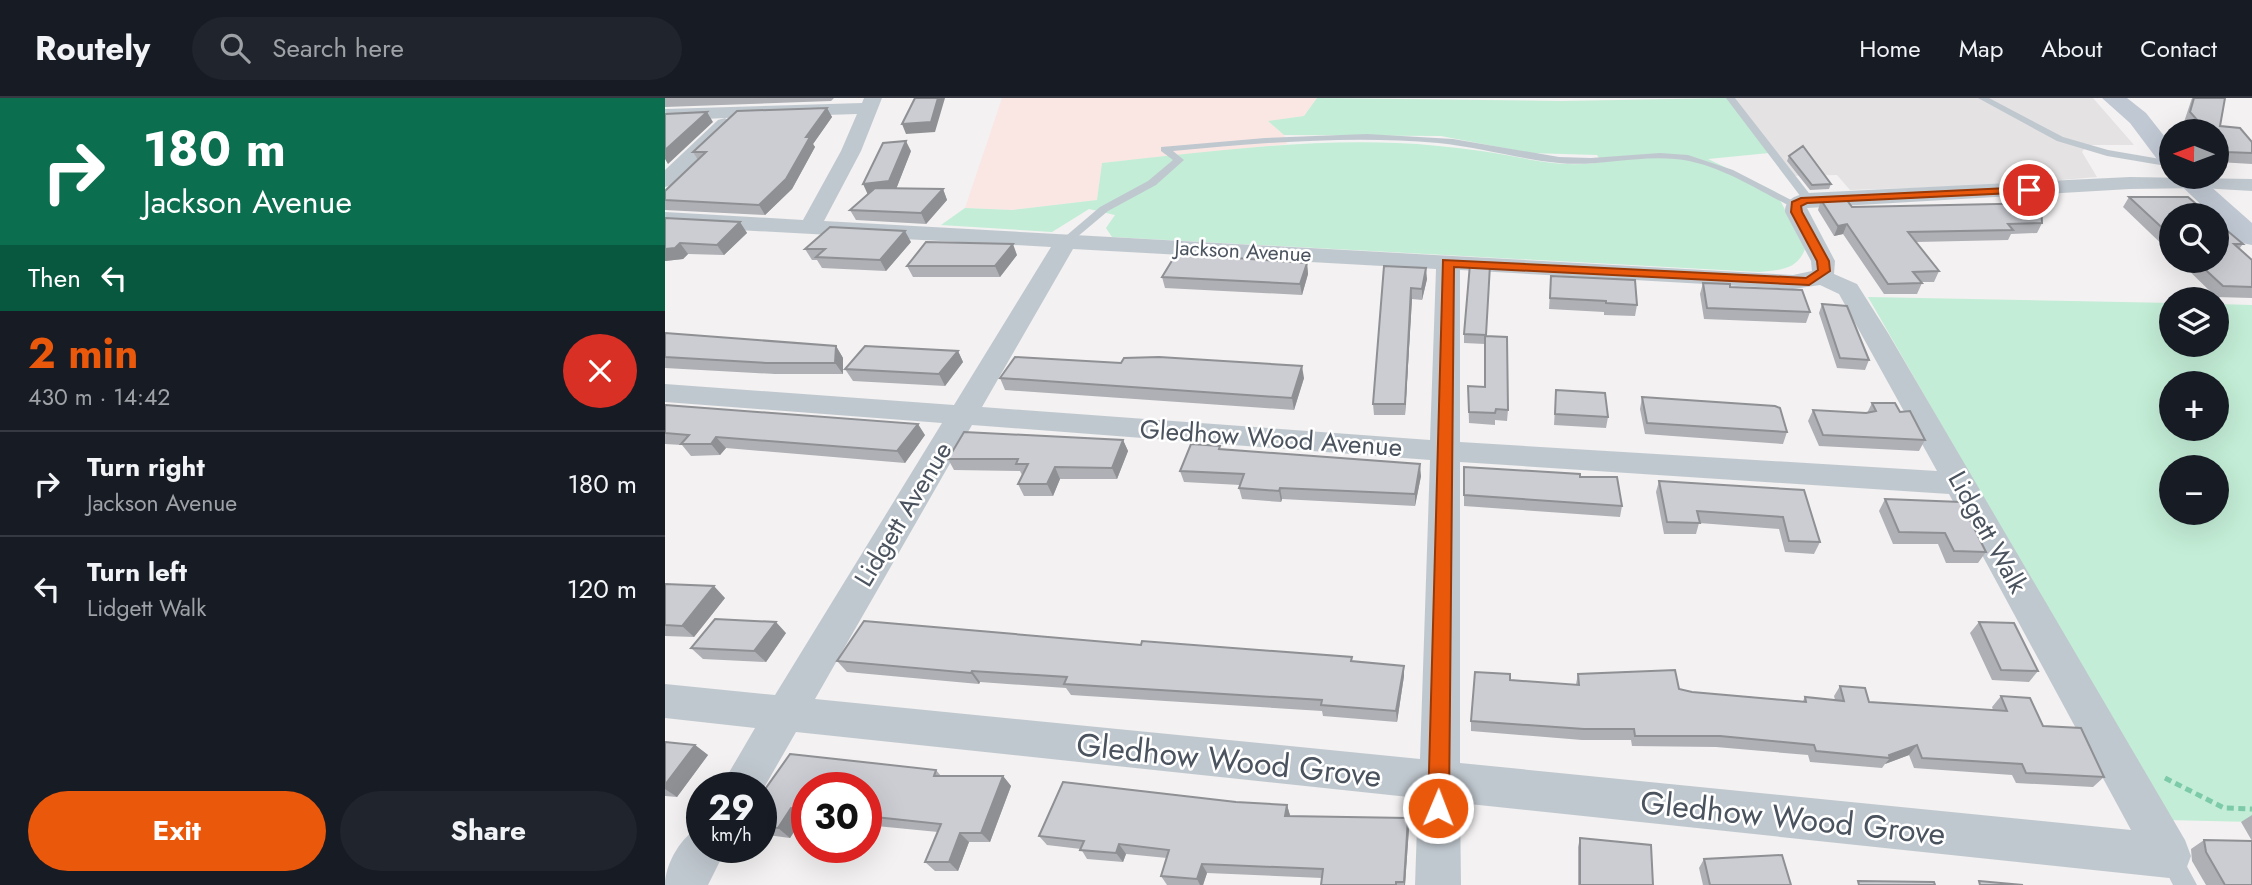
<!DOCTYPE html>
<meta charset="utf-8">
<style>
body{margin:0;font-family:Jost,sans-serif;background:#20242c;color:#f1f3f6;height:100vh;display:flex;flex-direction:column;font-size:26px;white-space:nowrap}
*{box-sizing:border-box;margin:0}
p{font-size:23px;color:#9ea1a6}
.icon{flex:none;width:38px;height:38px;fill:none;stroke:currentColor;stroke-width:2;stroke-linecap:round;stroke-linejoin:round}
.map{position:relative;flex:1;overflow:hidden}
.sheet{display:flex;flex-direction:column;background:#171b24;width:665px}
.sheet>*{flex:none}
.banner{background:#0b6e4f;color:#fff;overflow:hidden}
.needle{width:46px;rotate:271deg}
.fabs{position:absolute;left:1494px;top:21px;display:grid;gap:14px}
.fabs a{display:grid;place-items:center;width:70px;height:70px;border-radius:50%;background:#171b24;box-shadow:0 7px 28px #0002;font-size:35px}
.speed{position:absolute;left:21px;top:674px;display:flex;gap:14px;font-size:35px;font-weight:700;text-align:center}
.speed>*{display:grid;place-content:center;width:91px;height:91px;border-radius:50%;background:#171b24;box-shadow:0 7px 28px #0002;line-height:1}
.speed small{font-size:18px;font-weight:400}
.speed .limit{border:10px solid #d22;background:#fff;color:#111}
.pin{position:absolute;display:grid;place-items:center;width:60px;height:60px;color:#fff;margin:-30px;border:4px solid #fff;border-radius:50%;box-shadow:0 2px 7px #0007}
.me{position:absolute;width:77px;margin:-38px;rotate:1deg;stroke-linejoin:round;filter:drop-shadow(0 0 5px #0008)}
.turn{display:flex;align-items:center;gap:24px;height:147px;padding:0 28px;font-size:32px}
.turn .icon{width:91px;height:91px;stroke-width:2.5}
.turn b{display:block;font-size:49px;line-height:60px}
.then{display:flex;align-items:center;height:66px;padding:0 28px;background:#0003;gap:14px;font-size:26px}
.round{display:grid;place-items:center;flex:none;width:74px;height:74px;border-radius:37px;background:#20242c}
.headline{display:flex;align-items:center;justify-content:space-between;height:119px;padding:0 28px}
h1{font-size:42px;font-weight:700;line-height:52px;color:#ea580c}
.cta{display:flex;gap:14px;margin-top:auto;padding:14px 28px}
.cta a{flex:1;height:80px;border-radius:42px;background:#ea580c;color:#fff;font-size:28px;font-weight:700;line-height:80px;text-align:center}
.cta a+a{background:#20242c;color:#f1f3f6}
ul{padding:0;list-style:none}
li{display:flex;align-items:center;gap:21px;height:105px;padding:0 28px;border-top:2px solid #363941}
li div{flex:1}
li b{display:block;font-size:26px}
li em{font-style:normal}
header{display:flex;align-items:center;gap:42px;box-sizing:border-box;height:98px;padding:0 35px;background:#171b24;border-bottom:2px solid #363941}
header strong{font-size:33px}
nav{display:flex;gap:38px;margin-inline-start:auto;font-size:24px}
.search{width:490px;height:63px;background:#20242c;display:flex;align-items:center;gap:18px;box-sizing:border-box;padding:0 24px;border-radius:38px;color:#9ea1a6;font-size:26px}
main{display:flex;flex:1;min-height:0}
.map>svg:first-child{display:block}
</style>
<header>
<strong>Routely</strong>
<div class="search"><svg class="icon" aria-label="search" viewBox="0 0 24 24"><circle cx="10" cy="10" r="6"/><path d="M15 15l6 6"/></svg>Search here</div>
<nav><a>Home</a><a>Map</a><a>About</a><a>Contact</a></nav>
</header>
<main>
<section class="sheet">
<div class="banner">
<div class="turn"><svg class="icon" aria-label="right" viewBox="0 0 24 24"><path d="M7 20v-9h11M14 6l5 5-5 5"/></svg><div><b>180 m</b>Jackson Avenue</div></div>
<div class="then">Then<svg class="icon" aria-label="left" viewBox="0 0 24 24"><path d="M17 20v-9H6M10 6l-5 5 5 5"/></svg></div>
</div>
<div class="headline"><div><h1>2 min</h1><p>430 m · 14:42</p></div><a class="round" style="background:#d93025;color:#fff"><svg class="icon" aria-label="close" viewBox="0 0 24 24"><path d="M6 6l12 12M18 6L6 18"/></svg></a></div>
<ul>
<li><svg class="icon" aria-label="right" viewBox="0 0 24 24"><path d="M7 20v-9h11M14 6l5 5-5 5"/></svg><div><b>Turn right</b><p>Jackson Avenue</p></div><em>180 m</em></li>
<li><svg class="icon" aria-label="left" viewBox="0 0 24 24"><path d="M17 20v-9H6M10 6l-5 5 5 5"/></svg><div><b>Turn left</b><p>Lidgett Walk</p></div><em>120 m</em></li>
</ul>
<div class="cta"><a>Exit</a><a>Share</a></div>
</section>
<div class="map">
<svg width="1587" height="787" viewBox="0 0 1587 787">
<rect width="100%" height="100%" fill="#f3f1f1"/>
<path fill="#e4e2e3" d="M1062 0H1428L1469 47H1422L1417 54 1432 79 1339 87 1185 92 1172 77 1121 78Z"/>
<path fill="#fae7e4" d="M337 0H652L639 18 604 24 619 37 622 46 437 65 432 102 347 112 300 110Z"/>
<path fill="#c3edd6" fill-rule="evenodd" d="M652 0 897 3 1062 0 1104 55 1043 61 1111 94 1140 151C1132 172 1115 172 1094 174L447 139 441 130 450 117 424 111 387 134 276 127 300 110 347 112 432 102 437 65C535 55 632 41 731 45 759 46 788 49 816 53 860 59 892 71 937 64L932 57 865 55 776 38 619 37 603 23 639 18Z
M1203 199 1507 205V247H1552V206L1587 207V724L1503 722ZM1507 285H1552V331H1507ZM1507 369H1552V415H1507Z"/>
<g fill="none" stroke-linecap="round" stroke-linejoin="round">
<path stroke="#7dcaa8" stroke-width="5" stroke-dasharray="7 4.5" stroke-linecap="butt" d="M1500 680 1559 710 1587 711"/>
<path fill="#c0c8cf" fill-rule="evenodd" d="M1061 0H1070L1147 99V103H1139Z
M1313 0H1324L1398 39 1443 52 1507 63V69L1442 58 1392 43Z
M702 36 788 41 894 59 926 60 995 55 1023 57 1068 72 1136 107 1127 109C1090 91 1053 65 1010 61 971 57 933 69 894 65 853 61 814 49 773 45 685 37 596 45 508 53L519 62 491 87 443 113 405 145 395 143 435 109 483 83 508 62 496 53V49L600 40Z
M1504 747 1512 750 1532 787H1508L1493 758 1496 750Z"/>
<path fill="#c0c8cf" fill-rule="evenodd" d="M199 0H217L196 53 159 123 1128 177 1147 173 1146 163 1120 114C1120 101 1131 97 1143 95L1465 79 1587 81V93L1536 90 1465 91 1142 110 1170 163 1169 176 1192 186 1223 235 1520 742 1526 758 1520 774 1504 780 795 705 796 787H750L753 700 131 634 96 695V690H55L90 630 0 620V586L110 597 277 325 0 304V286L289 307 386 149 0 128V114L138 122 176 53 192 16 60 20 69 26 67 30 7 87 0 89V72L53 22 60 20 0 23V11L197 5ZM408 151 771 171 765 342 317 309ZM795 172 1128 191 1155 187 1174 196 1272 373 795 344ZM307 327 765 362 755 661 150 601ZM795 364 1284 396 1466 732 795 665Z
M37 728V749H62L43 787H0C0 766 17 736 37 728Z"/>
<path fill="#c0c8d3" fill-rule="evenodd" d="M1437 0H1462L1481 15 1507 48V71L1498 69 1465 25Z
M1507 79H1535L1587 125V147L1577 145 1552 122V117H1547Z"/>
</g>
<path fill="#afb0b5" d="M0 0H169L166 3 0 9Z
M1527 0H1560L1555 28 1587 55V66L1553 64 1552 63V33H1527L1519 24Z
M162 10 167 19 148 46 150 49 127 91 100 117 0 112V93L33 62 28 54Z
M246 53 231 91H278L282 102 261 126 191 122 185 112 203 96Z
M1124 58 1166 86 1164 91 1145 92 1122 63Z
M1464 99 1507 117V156L1458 109Z
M1156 102 1187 109 1377 125 1372 135 1346 136 1343 142 1251 144 1274 173 1269 184H1256L1257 185 1252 196H1219L1178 136 1169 138 1153 112Z
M0 120 75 124 82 135 59 157 23 156 18 161 0 163Z
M1552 124 1578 146 1574 151 1587 162V200L1551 199 1514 163H1552Z
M246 144 221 173 157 170 152 162H147L140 151Z
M352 157 335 179H248L242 168Z
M642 165 643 176 637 197 500 190 497 179Z
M825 167 821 238 843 312 842 323 830 322V327L804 325 803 288 820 289V246L799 245V236Z
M719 168 762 181 757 202 747 201 740 317H709L708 306Z
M886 178 972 207 970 218 939 217V214L884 211Z
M1038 185 1065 189 1145 214 1141 225 1039 221 1035 196Z
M1157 206 1204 262 1200 272 1172 270 1154 215Z
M0 235 171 248 178 260V276H110L0 270Z
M293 253 298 264 280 288 188 283 180 271Z
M335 280H639L629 312 340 292Z
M891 292 943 319 941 330 889 327Z
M977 299 1122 334 1118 346 980 336 975 311Z
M1207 305 1235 314 1260 342 1254 353 1154 348 1143 323 1148 312 1202 315Z
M0 307 260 337 240 365 61 350 55 357 26 358 17 347 0 346Z
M458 342 463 353 452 381H395L388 398H359L353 386 357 377 355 373 289 372 283 361Z
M556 352 756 378 750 408 617 401 616 404 577 401 574 390 575 387 519 384 515 373Z
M799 369 915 379 957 408 955 419 799 408Z
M994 383 1139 392 1155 444 1149 456 1120 454 1114 431 1034 425 1031 436H999L991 394Z
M1220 401 1321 454 1313 465H1281L1273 446H1228L1214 413Z
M0 486 60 500 29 539 0 538Z
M1314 524 1373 573 1364 584 1327 582 1305 535Z
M121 535 101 564 38 561 26 550Z
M476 547 688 563 739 578 732 624 658 618 657 613 406 597 401 590 315 584 314 586 182 574 172 563Z
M913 576 1027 594 1138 603 1140 599 1170 602 1169 598 1175 588 1204 604 1328 612 1327 609 1336 598 1378 628 1439 679 1428 689 1351 685 1347 677 1249 670 1244 657 1220 666 1217 670 1145 664 1143 657 1051 649 967 648 966 642H917L806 633V623L911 586Z
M0 644 30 647 43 657 12 699 0 698Z
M125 656 271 672 276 678H338L346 688 325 744H304L293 773H270L260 764 273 734 201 727V690H142V720H138L125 740 96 736V697Z
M571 704 622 707 625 718 743 720 744 730 740 787H656L657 780 542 775 538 787H502L496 778 502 760 461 756 458 764 422 761 416 751 382 747 374 738Z
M1587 717V743L1576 724Z
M915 740 988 787H913V749Z
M1539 742 1587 787H1541L1527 763 1526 751Z
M1039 761 1126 787H1038L1034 770Z"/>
<path fill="#8e9094" d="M273 0H280L270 34 241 36 237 26Z
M162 10 167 19 148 46 150 49 127 91 100 117 94 107Z
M42 14 48 24 3 66 0 61V52Z
M241 43 246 53 230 94 203 97 198 86Z
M278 91 282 102 261 126 256 115Z
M75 124 82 135 59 157 52 147Z
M1182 126 1178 136 1169 138 1173 128Z
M240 133 246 144 221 173 215 162Z
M15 145 23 156 18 161 0 163V151Z
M348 146 352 157 335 179 330 168Z
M642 165 643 176 637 197 635 186Z
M761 170 762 181 757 202V191Z
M746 190 747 201 740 317V306Z
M171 248 178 260V276L170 265Z
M293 253 298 264 280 288 274 276Z
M637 268 639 280 629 312 627 300Z
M253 326 260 337 240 365 232 353Z
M51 339 61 350 55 357 46 346Z
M458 342 463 353 452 381 447 370Z
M755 366 756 378 750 408V396Z
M390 369 395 381 388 398 382 386Z
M615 390 617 401 616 404 614 393Z
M49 488 60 500 29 539 17 528Z
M111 524 121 535 101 564 89 553Z
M739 568V578L732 624 731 613Z
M307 573 315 584 314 586 306 575Z
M30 647 43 657 12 699 0 691V687Z
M1252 647 1244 657 1220 666 1225 660 1224 657Z
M338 678 346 688 325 744 316 735Z
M622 707 625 717 623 727 620 718Z
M126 710 138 720 125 740 113 730Z
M743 720 744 730 740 787H739Z
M295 735 304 744 293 773 284 764Z
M454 746 461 756 458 764 451 755Z
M537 766 542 775 538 787H535L532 781Z"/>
<path fill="#cbcdd3" stroke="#8e9094" stroke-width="2" d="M250 0H273L266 24 237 26Z
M1529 0H1560L1555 28 1575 30 1587 44V55L1560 54 1552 45V33H1542L1525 14Z
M162 10 141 39H145L121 81 94 107 0 102V93L41 54H28L72 13Z
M42 14 0 52V16Z
M241 43 224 83 198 86 218 45Z
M1138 48 1166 86 1147 87 1124 58Z
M210 90 278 91 256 115 185 112Z
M1464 99H1523L1544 117H1507V139Z
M1181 101 1187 109 1376 105 1377 125 1343 126 1348 132 1243 134 1274 173 1248 174 1257 185 1223 186 1182 126 1173 128 1156 102Z
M0 120 75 124 52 147 15 145 10 150 0 151Z
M1552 124 1578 146H1569L1587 162V189L1558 188 1531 163H1552Z
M165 129 240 133 215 162 151 159 160 151H140Z
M261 144 348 146 330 168H242Z
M511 156 642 165 635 186 497 179Z
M805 166 825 167 821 237 799 236Z
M719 168 761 170 757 191 746 190 740 306H708Z
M886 178 970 182 972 207 941 205V203L885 200Z
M1038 185 1065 186V189L1137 192 1145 214 1042 210Z
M1157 206 1182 208 1204 262 1175 260Z
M0 235 171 248 170 265H102L0 259Z
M820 238 842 239 843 312 831 311 830 315 804 314 803 288 820 289Z
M200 248 293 253 274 276 180 271Z
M350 259 456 265 459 260 494 259 637 268 627 300 335 280Z
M891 292 940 295 943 319 890 316Z
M977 299 1110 308 1115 310 1122 334 982 325Z
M1207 305H1230L1235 314 1245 313 1260 342 1158 337 1148 312 1201 315 1211 313Z
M0 307 253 326 232 353 51 339 46 346H16L24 337 0 335Z
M299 334 458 342 447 370 390 369 382 386H353L363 366H351L353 361H283Z
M526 346 555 348 554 351 755 366 750 396 615 390 614 393 574 390 579 376 515 373Z
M799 369 915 376V379H952L957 408 799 397Z
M994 383 1139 392 1155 444 1124 443 1118 419 1032 413 1035 425 1002 424Z
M1220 401 1296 404 1321 454 1289 453 1280 435 1234 434Z
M0 486 49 488 17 528 0 527Z
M50 521 111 524 89 553 26 550Z
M199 523 476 547 477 543 687 559 686 563 739 568 731 613 656 607 657 602 399 586 402 579 307 573 306 575 172 563Z
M1314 524 1349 525 1373 573 1336 572Z
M1010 572 1014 591 1027 594 1141 604 1140 599 1179 603 1175 588 1200 590 1204 604 1342 613 1336 598 1365 600 1378 628 1416 630 1439 679 1361 675 1357 666 1257 660 1252 647 1224 657 1225 660 1151 653 1149 647 1055 638H970L969 631H919L806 623 810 574 845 576V582L914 587 913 576Z
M0 644 30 647 0 687Z
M125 656 271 672 269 678H338L316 735H295L284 764H260L276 726 201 718V690H142V712L126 710 113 730 96 728V697Z
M398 684 571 704 622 707 620 718 743 720 739 784H731V787H656L658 771 537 766 532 781 496 778 504 752 454 746 451 755 415 752 419 743 374 738Z
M915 740 986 747 988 787H915Z
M1539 742 1587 743V787H1560L1541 754Z
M1117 757 1126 787H1045L1039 761Z
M1193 783 1269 784 1270 787H1194Z
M1314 783 1358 787H1315Z"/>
<path fill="#ea580c" stroke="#983908" stroke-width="2" d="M1364 89 1368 90V94L1142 105 1136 108 1137 114 1164 163 1165 173 1144 187 789 169 784 710 781 717 773 720 766 717 763 710 778 162 1141 180 1153 172 1152 163 1126 114 1127 104 1136 100Z"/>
<g text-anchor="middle" stroke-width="5" stroke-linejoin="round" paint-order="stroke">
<g font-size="21" fill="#4a535e" stroke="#fff">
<text transform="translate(578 153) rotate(3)" y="7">Jackson Avenue</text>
</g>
<g font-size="26" fill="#4a535e" stroke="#fff">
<text transform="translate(606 340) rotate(4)" y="9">Gledhow Wood Avenue</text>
<text transform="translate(238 416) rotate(-59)" y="9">Lidgett Avenue</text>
<text transform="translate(1323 434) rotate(61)" y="9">Lidgett Walk</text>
</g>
<g font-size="32" fill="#4a535e" stroke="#fff">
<text transform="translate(564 662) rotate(6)" y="11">Gledhow Wood Grove</text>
<text transform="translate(1128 720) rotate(6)" y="11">Gledhow Wood Grove</text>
</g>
</g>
</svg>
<div class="fabs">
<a><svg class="needle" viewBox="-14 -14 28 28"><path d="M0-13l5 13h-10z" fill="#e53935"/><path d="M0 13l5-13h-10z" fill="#9ea1a6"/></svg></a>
<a><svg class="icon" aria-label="search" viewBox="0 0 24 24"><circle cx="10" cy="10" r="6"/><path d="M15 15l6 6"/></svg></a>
<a><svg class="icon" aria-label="layers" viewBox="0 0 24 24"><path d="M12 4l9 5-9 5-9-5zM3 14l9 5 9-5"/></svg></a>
<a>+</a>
<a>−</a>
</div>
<div class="speed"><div>29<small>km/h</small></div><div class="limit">30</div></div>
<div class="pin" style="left:1364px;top:92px;background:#d93025"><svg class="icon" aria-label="arrive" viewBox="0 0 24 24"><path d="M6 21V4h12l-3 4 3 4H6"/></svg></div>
<svg class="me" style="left:773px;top:710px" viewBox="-20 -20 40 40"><circle r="17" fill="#ea580c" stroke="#fff" stroke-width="3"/><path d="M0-11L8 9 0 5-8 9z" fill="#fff"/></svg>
</div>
</main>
